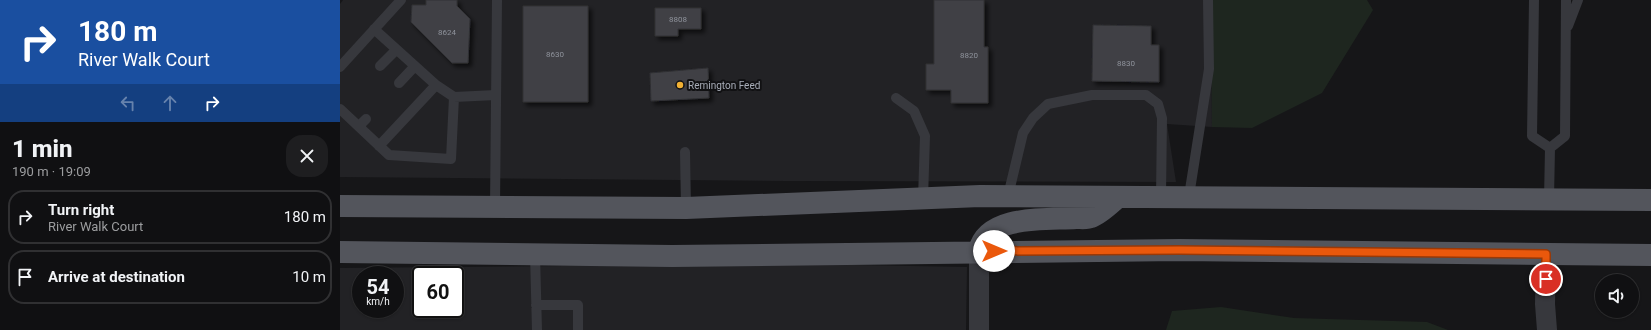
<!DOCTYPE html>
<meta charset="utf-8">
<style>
body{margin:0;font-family:Roboto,sans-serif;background:#1e1e20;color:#f1f3f6;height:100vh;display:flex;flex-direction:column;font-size:15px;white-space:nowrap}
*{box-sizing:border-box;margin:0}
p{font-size:13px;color:#9c9d9f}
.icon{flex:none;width:22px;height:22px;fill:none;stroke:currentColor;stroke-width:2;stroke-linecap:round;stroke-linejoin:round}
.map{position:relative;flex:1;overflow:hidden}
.side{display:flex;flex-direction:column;background:#101012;width:340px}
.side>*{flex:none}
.banner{background:#1a4fa0;color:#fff;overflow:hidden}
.tools{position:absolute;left:1255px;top:274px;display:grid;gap:8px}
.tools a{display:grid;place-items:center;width:44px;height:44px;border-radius:50%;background:#101012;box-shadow:0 1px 3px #0004,0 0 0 1px #303032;font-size:20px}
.speed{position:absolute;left:12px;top:266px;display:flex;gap:8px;font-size:20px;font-weight:700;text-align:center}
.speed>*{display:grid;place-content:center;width:52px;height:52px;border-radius:50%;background:#101012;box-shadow:0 1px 3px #0004,0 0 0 1px #303032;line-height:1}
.speed small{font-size:10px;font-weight:400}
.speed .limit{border:2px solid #111;border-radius:6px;background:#fff;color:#111}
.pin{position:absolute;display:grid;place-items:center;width:34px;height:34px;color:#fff;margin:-17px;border:2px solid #fff;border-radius:50%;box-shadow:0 1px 4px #0007}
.me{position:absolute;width:44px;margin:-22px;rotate:90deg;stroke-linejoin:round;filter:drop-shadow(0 0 3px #0008)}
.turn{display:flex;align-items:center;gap:14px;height:84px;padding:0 12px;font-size:18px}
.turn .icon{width:52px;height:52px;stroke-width:2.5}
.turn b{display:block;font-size:28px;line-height:34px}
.lanes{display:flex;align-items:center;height:38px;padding:0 12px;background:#0003;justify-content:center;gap:20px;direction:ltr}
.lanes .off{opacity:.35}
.round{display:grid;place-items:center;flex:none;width:42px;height:42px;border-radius:16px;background:#1e1e20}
.summary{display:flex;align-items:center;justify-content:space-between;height:68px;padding:0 12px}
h1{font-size:24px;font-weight:800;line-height:30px}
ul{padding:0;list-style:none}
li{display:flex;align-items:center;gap:12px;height:54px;margin:0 8px 6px;padding:0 4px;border:2px solid #303032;border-radius:16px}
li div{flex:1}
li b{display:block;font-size:15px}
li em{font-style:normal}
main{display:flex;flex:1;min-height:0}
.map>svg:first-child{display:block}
</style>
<main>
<section class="side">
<div class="banner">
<div class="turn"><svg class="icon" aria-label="right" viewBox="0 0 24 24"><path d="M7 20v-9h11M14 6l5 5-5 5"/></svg><div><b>180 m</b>River Walk Court</div></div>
<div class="lanes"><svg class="icon off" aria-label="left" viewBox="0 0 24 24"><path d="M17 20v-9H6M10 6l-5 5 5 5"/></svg><svg class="icon off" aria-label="ahead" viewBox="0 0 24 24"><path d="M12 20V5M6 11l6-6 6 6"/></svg><svg class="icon" aria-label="right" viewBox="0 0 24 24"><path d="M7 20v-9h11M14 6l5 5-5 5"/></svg></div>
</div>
<div class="summary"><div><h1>1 min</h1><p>190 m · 19:09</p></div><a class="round"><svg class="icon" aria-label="close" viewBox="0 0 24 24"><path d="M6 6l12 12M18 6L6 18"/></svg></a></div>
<ul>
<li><svg class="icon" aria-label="right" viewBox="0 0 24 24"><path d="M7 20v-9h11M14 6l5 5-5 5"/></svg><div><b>Turn right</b><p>River Walk Court</p></div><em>180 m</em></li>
<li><svg class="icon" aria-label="arrive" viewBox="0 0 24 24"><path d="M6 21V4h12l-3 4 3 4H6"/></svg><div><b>Arrive at destination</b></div><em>10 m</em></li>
</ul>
</section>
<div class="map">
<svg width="1311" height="330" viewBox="0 0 1311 330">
<defs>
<filter id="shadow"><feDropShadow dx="3.5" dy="3.5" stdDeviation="2" flood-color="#0009"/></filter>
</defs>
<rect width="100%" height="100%" fill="#161618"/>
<path fill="#222225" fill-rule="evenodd" d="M3 0H871L872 127 827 124 836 182 446 181 0 177V4Z
M459 264 627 267 626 330H0V268ZM21 275H55V309H21ZM81 275H115V309H81Z"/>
<path fill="#1e261f" d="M871 0H1027L1033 10 982 93 912 128 872 127Z
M881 307 954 318 1087 322 1108 330H826L832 311Z"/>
<path fill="#404145" stroke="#303034" filter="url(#shadow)" d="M86 0H117V6L130 19 128 63H112L71 22 72 5H86Z
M594 0H644V47H648V103H611V90H586V64H594Z
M183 6H248V102H183Z
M315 8H361V29H338V36H315Z
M753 25 811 26V45H819V82L752 81Z
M368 68 369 98 311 101 310 73Z"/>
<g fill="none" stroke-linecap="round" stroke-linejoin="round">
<path stroke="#37383d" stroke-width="10" d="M1194 0 1192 136 1210 148 1225 136 1226 0
M1228 26 1238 0
M40 66 56 50
M0 67 61 0
M59 83 75 66
M114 97 156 95
M556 98 574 111 585 136 583 199
M0 109 49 155 111 159 114 97 96 85 34 29
M19 126 26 119
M39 146 96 85
M345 152 346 208
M668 196 683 133 693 118 708 104 752 95H806L818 104 822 118 821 196
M849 196 869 69 868 0
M1209 199 1210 148
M155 207 157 0
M195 254 197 330
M196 305H238V330"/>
<path stroke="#37383d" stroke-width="20" d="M1206 254 1205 304 1207 330
M639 330V251"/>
<path stroke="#53555c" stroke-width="22" d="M0 206 346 208 640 196 1311 200
M639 251C647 214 707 220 736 218 741 218 747 219 751 217 760 214 771 203 778 197
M0 252 332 256 839 250 1311 255"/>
</g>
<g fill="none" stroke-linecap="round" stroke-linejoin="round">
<g stroke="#983908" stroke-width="10">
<path id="route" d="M654 251 839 250 1206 254V279"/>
</g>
<use href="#route" stroke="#ea580c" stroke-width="7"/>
</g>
<circle fill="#f2b134" stroke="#111113" stroke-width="1.5" cx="340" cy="85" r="4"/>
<g text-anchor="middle" stroke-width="4" stroke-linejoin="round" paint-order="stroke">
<g font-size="8" fill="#8e929b">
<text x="338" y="22">8808</text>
<text x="107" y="35">8624</text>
<text x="215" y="57">8630</text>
<text x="629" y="58">8820</text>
<text x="786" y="66">8830</text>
</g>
<g font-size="10" fill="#a8adb8" stroke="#111113" text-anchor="start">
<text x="348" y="89">Remington Feed</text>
</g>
</g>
</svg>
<div class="tools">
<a><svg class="icon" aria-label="sound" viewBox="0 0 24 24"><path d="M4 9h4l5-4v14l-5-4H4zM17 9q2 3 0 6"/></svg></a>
</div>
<div class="speed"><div>54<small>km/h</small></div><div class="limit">60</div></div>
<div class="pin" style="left:1206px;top:279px;background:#d93025"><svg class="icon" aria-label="arrive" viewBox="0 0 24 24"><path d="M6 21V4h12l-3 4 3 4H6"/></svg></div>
<svg class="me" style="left:654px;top:251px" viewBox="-20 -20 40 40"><circle r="19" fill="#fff"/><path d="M0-13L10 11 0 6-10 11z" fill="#ea580c"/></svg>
</div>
</main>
